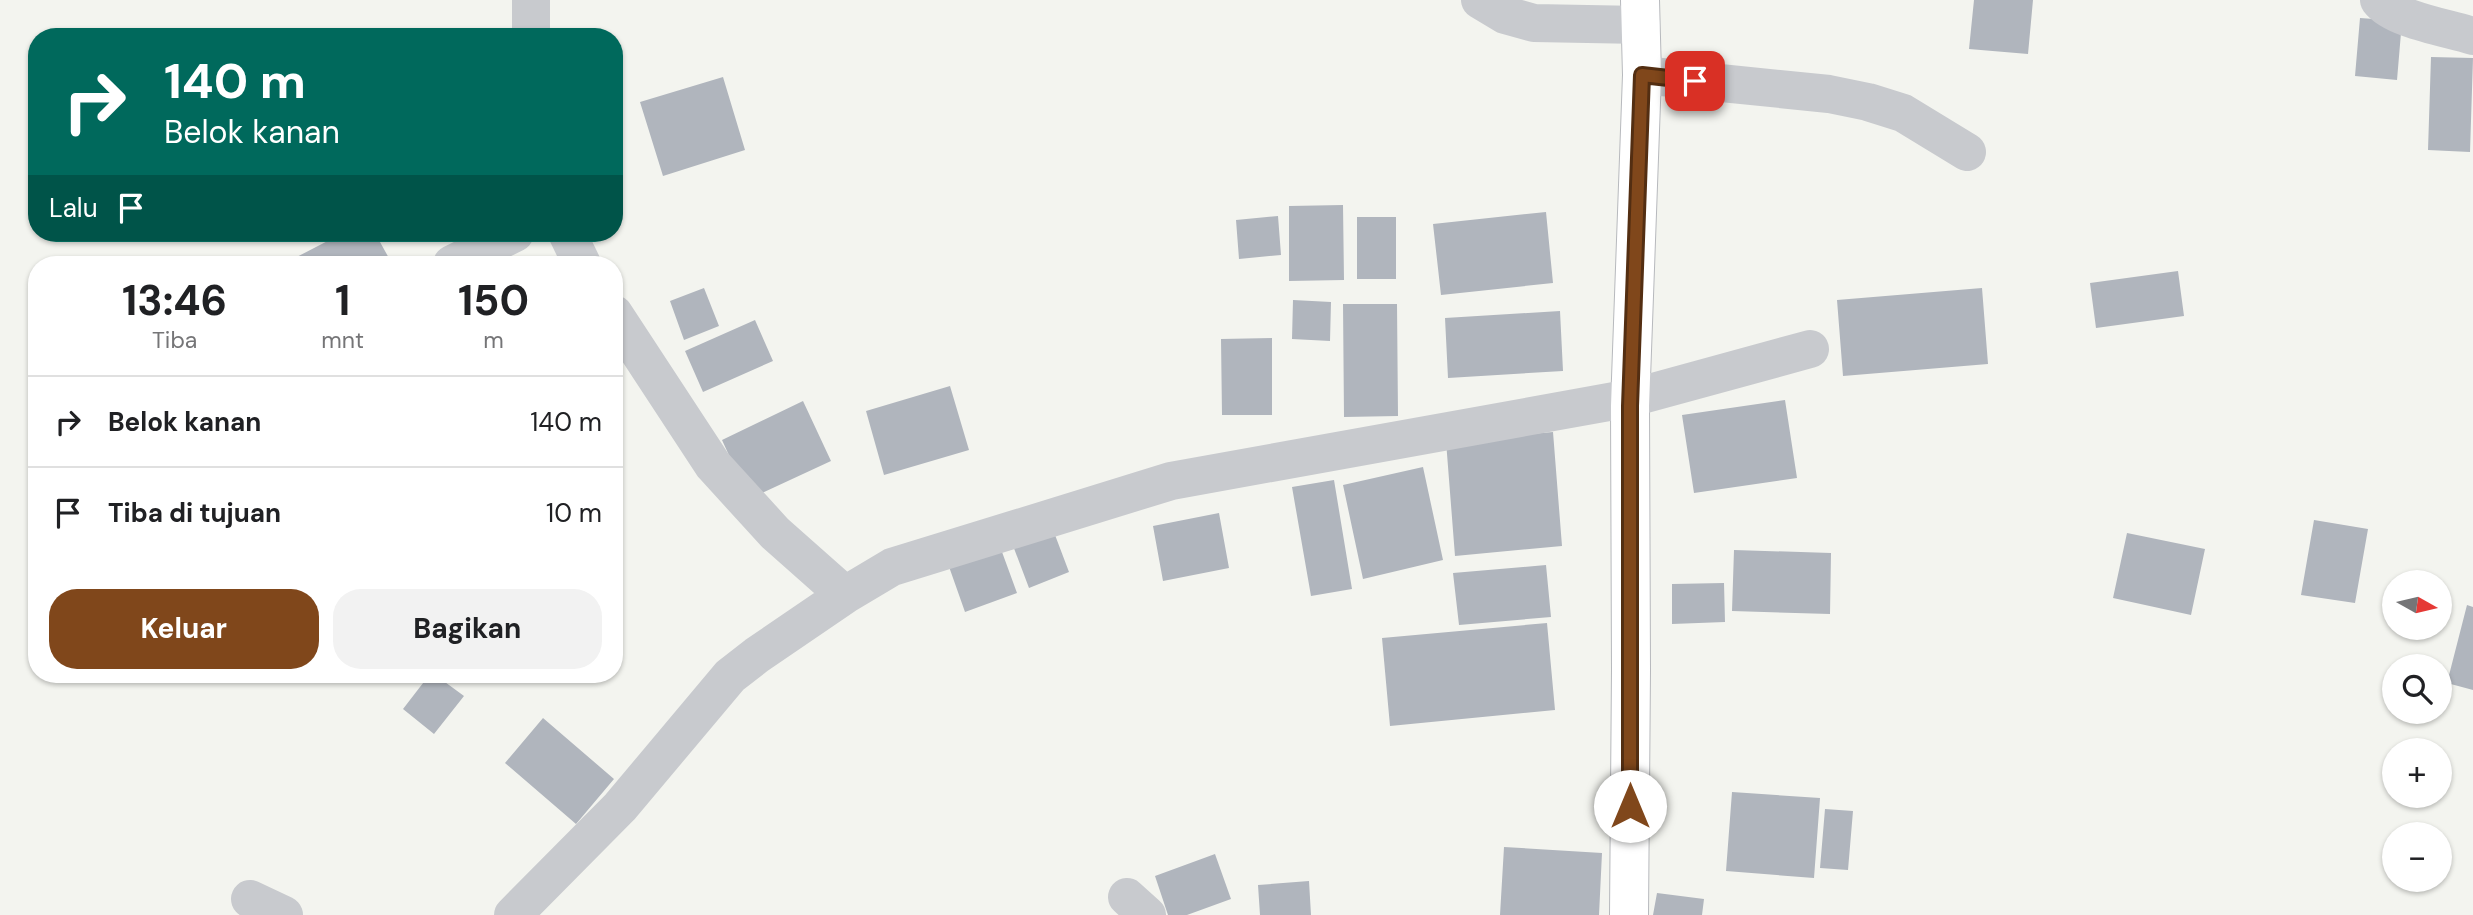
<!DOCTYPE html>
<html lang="id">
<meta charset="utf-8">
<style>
body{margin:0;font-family:"DM Sans",sans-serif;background:#f2f2f2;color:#202124;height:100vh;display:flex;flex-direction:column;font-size:26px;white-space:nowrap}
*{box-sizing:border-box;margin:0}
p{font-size:23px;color:#757577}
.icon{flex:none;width:38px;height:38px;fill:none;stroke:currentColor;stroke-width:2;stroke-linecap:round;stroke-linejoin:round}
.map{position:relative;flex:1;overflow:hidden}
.sheet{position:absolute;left:28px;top:256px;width:595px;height:427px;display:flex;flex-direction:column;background:#fff;border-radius:28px;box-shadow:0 2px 5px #0004}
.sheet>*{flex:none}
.banner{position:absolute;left:28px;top:28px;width:595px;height:214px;border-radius:28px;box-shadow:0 2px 5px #0004;background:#00695c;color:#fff;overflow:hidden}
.needle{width:46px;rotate:98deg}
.buttons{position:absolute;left:2382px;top:570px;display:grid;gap:14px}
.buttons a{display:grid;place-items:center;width:70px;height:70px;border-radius:50%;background:#fff;box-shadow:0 2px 5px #0004;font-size:35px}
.pin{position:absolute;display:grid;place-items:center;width:60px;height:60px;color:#fff;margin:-30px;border-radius:14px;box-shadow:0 4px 10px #0006}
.me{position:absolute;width:77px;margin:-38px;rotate:0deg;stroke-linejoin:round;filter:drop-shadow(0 0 5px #0008)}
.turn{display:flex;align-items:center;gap:24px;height:147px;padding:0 21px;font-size:32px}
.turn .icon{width:91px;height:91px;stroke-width:2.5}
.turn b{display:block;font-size:49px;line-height:60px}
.then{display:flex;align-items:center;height:66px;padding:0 21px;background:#0003;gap:14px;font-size:26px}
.eta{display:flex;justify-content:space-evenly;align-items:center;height:119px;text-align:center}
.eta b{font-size:42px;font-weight:700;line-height:49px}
.primary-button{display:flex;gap:14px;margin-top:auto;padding:14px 21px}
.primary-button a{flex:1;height:80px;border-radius:28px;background:#80471b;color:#fff;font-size:28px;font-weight:700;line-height:80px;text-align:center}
.primary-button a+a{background:#f2f2f2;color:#202124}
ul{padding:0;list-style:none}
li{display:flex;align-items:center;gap:21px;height:91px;padding:0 21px;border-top:2px solid #e0e0e0}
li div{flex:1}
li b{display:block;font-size:26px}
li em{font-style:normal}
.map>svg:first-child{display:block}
</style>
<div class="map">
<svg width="2473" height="915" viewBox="0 0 2473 915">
<rect width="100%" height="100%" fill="#f3f4ef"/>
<path fill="#b0b5bd" d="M1974 0H2033L2028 54 1969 49Z
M2360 18 2402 21 2397 80 2355 76Z
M2431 57 2473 58 2470 152 2428 150Z
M723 77 745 150 663 176 640 102Z
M1343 205 1344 280 1289 281V206Z
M1546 212 1553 283 1441 295 1433 224Z
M1278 216 1281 255 1239 259 1236 220Z
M1357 217H1396V279H1357Z
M343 233H375L390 260 382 264H290L289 261Z
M420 233H443L424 242Z
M2178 271 2184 316 2096 328 2090 283Z
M704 288 719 326 684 340 670 301Z
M1982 288 1988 364 1843 376 1837 300Z
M1293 300 1331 302 1330 341 1292 339Z
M1343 304H1397L1398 416 1344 417Z
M1560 311 1563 371 1448 378 1445 318Z
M755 320 773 361 703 392 685 351Z
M1272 338V415H1222L1221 339Z
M950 386 969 450 884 475 866 411Z
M1785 400 1797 478 1694 493 1682 415Z
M803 401 831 461 749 499 722 440Z
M1553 432 1562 546 1455 556 1446 441Z
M1423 467 1443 560 1363 579 1343 485Z
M1334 480 1352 589 1311 596 1292 487Z
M1219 513 1229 568 1163 581 1153 526Z
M2314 520 2368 529 2355 603 2301 595Z
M1052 527 1069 572 1029 588 1012 543Z
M2127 533 2205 549 2191 615 2113 598Z
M998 541 1017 593 965 612 947 561Z
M1734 550 1831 553 1830 614 1732 611Z
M1546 565 1551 617 1459 625 1453 573Z
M1724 583 1725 622 1672 624V584Z
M2467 605 2473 607V690L2447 683Z
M1547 623 1555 710 1390 726 1382 638Z
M430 674H434L464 696 434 734 403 709Z
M543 718 614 779 576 824 505 763Z
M1732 792 1820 798 1814 878 1726 871Z
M1825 809 1853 811 1848 870 1820 868Z
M1504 847 1602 853 1599 915H1500Z
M1215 854 1231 899 1187 915H1168L1155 876Z
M1309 881 1311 915H1260L1258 885Z
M1657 893 1704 899 1702 915H1653Z"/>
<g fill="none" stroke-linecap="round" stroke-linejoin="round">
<g stroke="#b7b9bd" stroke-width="40">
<path id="highway" d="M1629 915 1631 670 1630 406 1642 75 1640 0"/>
</g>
<path stroke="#c8cace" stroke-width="38" d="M1480 0 1505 15 1534 23 1641 25
M2379 0C2394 20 2449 28 2473 36
M531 37V0
M1642 75 1829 94 1868 102 1903 113 1967 152
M567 233 582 264
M452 264 515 233
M614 314 713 465 775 533 845 595
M1127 897 1147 915
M250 899 284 915
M513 915 620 807 730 676 757 655 845 595 892 567 1171 481 1631 398 1810 349"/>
<use href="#highway" stroke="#fff" stroke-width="38"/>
</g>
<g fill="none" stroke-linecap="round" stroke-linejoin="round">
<g stroke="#532e12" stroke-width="18">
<path id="route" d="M1630 806V406L1642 75 1695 81"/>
</g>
<use href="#route" stroke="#80471b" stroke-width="12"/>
</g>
</svg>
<div class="buttons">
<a><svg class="needle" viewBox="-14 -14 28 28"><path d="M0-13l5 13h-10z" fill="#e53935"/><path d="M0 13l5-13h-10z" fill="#757577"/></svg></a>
<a><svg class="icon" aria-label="search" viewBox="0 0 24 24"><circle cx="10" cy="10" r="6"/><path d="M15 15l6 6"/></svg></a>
<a>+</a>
<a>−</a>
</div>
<div class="pin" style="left:1695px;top:81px;background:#d93025"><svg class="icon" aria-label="arrive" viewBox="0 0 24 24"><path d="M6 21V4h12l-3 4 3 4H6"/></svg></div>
<svg class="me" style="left:1630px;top:806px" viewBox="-20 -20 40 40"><circle r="19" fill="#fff"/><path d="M0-13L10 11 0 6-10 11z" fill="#80471b"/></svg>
<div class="banner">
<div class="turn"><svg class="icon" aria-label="right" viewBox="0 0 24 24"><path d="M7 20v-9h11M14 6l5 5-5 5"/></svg><div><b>140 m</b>Belok kanan</div></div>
<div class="then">Lalu<svg class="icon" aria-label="arrive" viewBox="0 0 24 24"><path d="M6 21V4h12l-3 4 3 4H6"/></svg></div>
</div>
<section class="sheet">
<div class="eta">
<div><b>13:46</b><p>Tiba</p></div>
<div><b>1</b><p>mnt</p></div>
<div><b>150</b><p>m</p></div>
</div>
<ul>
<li><svg class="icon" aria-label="right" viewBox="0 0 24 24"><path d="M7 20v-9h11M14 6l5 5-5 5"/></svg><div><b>Belok kanan</b></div><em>140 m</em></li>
<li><svg class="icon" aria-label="arrive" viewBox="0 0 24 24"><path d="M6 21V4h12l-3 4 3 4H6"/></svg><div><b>Tiba di tujuan</b></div><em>10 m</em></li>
</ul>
<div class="primary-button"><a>Keluar</a><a>Bagikan</a></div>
</section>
</div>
